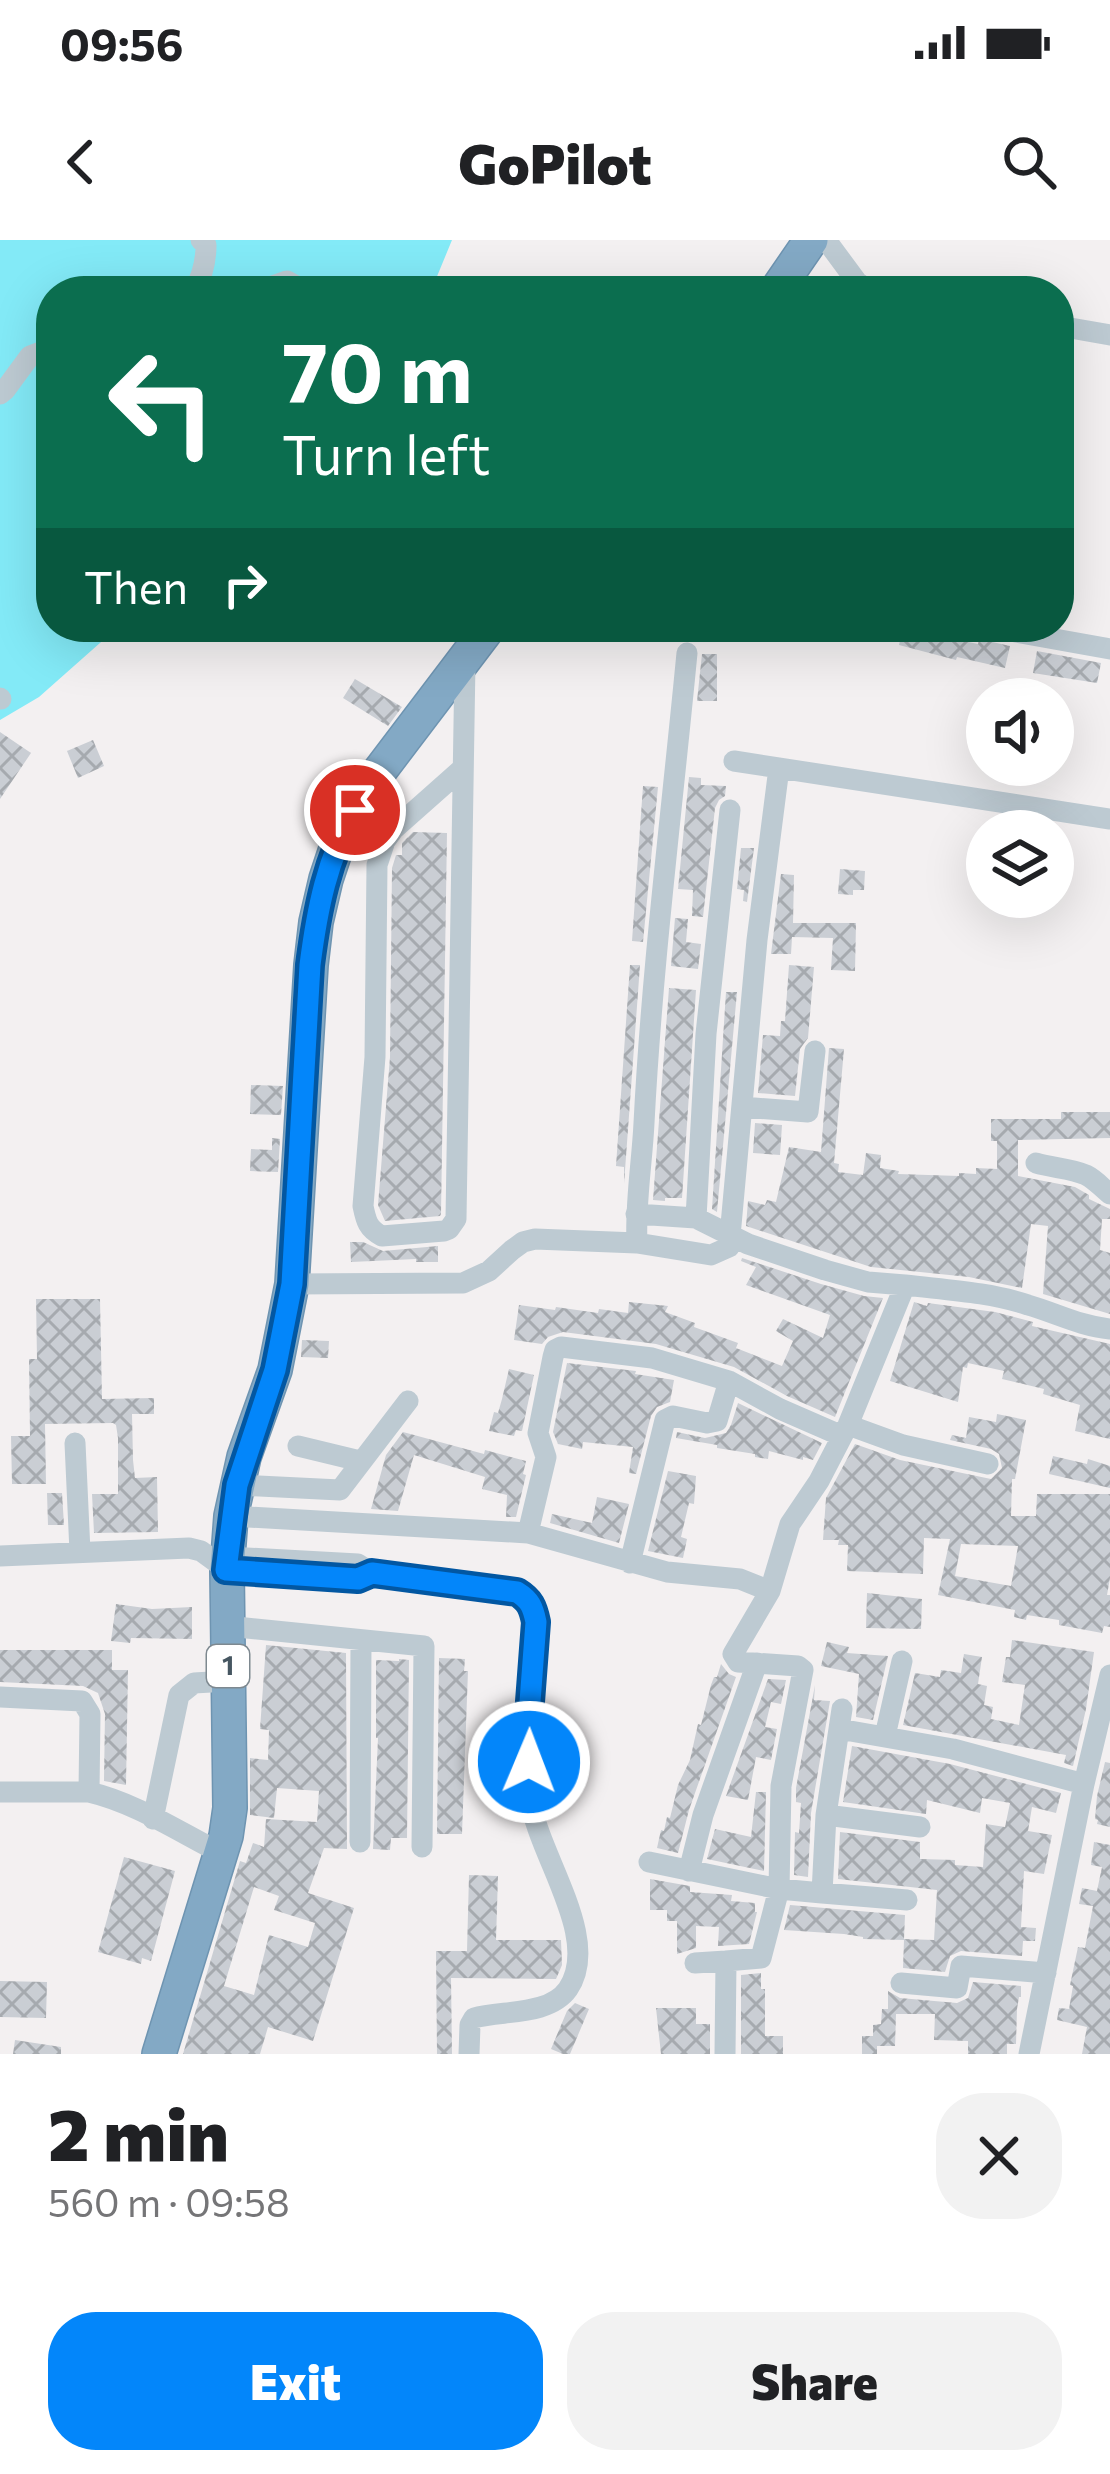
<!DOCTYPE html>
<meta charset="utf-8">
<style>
body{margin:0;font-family:Commissioner,sans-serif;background:#f2f2f2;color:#202124;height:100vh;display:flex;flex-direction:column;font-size:45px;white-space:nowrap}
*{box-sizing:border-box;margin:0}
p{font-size:39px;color:#757577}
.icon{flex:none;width:66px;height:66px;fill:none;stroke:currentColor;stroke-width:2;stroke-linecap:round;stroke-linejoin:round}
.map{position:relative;height:1814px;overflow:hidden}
.sheet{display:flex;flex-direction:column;background:#fff;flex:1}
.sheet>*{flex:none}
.guide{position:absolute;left:36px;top:36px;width:1038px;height:366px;border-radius:48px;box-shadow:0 12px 48px #0002;background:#0b6e4f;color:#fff;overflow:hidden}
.tools{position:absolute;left:966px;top:438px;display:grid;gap:24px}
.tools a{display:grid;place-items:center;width:108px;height:108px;border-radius:50%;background:#fff;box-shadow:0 12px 48px #0002;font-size:60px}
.pin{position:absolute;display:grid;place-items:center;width:102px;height:102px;color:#fff;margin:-51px;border:6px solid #fff;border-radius:50%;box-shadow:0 3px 12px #0007}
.me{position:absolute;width:132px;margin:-66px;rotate:1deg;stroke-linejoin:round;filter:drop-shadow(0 0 9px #0008)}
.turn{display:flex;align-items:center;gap:42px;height:252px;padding:0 48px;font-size:54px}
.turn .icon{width:156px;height:156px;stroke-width:2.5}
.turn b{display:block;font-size:84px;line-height:102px}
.then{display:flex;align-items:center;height:114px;padding:0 48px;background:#0003;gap:24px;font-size:45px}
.round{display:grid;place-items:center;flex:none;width:126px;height:126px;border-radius:48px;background:#f2f2f2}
.overview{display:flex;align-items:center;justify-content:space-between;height:204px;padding:0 48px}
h1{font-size:72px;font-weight:800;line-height:90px}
.button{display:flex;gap:24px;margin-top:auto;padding:24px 48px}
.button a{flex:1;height:138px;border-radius:48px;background:#0386fa;color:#fff;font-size:48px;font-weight:800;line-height:138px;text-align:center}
.button a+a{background:#f2f2f2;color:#202124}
.status{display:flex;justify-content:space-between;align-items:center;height:84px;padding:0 60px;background:#fff;direction:ltr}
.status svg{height:33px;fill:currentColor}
header{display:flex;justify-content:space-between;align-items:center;height:156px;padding:0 48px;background:#fff;font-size:54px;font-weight:800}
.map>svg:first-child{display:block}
</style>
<div class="status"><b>09:56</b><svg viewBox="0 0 49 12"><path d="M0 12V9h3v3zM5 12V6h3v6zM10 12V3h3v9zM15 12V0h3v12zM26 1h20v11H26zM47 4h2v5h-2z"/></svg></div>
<header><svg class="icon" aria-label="back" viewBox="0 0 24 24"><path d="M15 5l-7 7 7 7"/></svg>GoPilot<svg class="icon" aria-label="search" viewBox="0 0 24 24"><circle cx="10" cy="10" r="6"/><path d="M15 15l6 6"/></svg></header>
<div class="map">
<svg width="1110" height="1814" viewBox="0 0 1110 1814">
<defs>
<pattern id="building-cross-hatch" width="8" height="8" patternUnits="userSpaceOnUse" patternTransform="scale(3)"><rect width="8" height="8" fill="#caced4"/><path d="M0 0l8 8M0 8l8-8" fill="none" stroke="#a6aaaf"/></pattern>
</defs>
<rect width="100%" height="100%" fill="#f3f0f1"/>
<path fill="#83eaf7" d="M0 0H452L431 51H51V387H118L39 457 0 480Z"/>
<path fill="url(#building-cross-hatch)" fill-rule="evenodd" d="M903 387H931L929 394 978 404 979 399 1010 406 1005 428 957 417 956 420 899 405Z
M1037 411 1101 423 1097 443 1033 433Z
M702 414H717V461H697Z
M355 439 402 467 388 486 343 458Z
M0 492 31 513 0 559Z
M93 500 104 526 78 538 67 511Z
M689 537 701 538V545L726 546 725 556 719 560 715 568 703 677 692 676 693 650 678 649Z
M643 546 658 547 643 702 632 701Z
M413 592 447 593 441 974 440 976 385 981 378 965 390 817 392 628 396 615H402V603Z
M741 608H754L747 662 743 661 744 650 737 649Z
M840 629 865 631 864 650H853V655L838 654Z
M781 634 794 635 793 683H856L855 731 831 730 833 698 792 697 791 714H771Z
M675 678 688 679 686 702 701 704 698 729 671 726Z
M630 725H640L624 944V927L616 926Z
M789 725 814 727 808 798 800 809 795 856 758 853 763 795 780 796 781 781H785Z
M669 748 696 750 682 958H665V961L653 960Z
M726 752H737L717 972 712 969Z
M829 808 844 809 834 923 839 924 838 932 863 935 866 913 881 915 880 928 899 931 898 934 959 936V933L976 934V928L997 929V901H991V879H1061V872H1110V898L1018 900V936L1075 947 1089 955V959L1110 969V979H1102L1100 1010 1110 1013V1074L1043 1054 1048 986 1031 984 1022 1048 969 1037 871 1027 746 986 748 961 765 965 767 960 776 962 789 907 821 912Z
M251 845 283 846 281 875 250 874Z
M755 883 782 885 780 915 753 913Z
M272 898 280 899 278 932 250 931 251 909 272 910Z
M350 1002H363L383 1011 438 1006V1022H416V1019L351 1022Z
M742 1018 821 1044 864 1056 883 1058 835 1177 787 1156 734 1127 656 1104 563 1092 548 1097 542 1104 514 1100 519 1065 555 1070 556 1067 598 1073 599 1069 628 1073 629 1062 668 1066 665 1072 695 1083 694 1087 738 1103 736 1108 782 1126 793 1101 776 1091 783 1079 823 1098 830 1075 746 1045 756 1027 741 1021Z
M36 1059H100L102 1159 154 1158V1174H132L133 1220 135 1238 157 1237 158 1292 94 1293 92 1254H118V1198L116 1185 113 1183 45 1184 46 1244H12L11 1196H30L29 1119H37Z
M914 1062 927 1066 928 1063 995 1072 1033 1082 1032 1086 1110 1104V1199L1075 1191 1080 1165 1043 1154 1044 1149 1002 1139 1004 1131 968 1123 967 1128 963 1127 958 1162 890 1141Z
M302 1100 329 1101 328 1118 301 1117Z
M567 1123 636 1131 635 1134 674 1140 670 1162 657 1167 651 1176 636 1234 629 1233 633 1207 583 1202 582 1209 558 1204 553 1192Z
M509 1129 534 1135 522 1191 516 1190 514 1196 489 1191 494 1172 498 1173 502 1159Z
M738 1163 822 1203 813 1220 803 1217V1220L769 1211 768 1219 755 1217V1214L717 1208V1205L676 1198 677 1192 705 1198 726 1193 731 1185Z
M997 1174 1026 1180 1015 1239H1012L1011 1276H1036L1037 1254H1110V1338L1107 1355H1110V1387L1104 1386 1102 1393 1059 1385V1380L1027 1375 1026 1380 1014 1377 1015 1370 938 1355 950 1299 924 1298 923 1334 847 1331 848 1305H838L839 1300H823L826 1258 855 1204 900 1220 991 1239 1002 1228 999 1214 991 1209 950 1200 952 1195 966 1198 969 1177 996 1182ZM961 1304 1018 1306 1011 1346 955 1336Z
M403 1192 484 1214 485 1210 526 1221 523 1234 526 1235 516 1277H506L507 1255 482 1249 485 1237 414 1215 398 1271 371 1269 386 1215Z
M1053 1216 1087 1224 1088 1219 1110 1226V1248L1049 1234Z
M668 1231 696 1236 694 1264 689 1263 681 1297 687 1299 683 1318 648 1311Z
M47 1253H62L64 1285H48Z
M597 1257 629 1264 619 1303 550 1283 552 1274 592 1283Z
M867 1353 922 1359 921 1389 866 1388Z
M116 1364 152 1369 192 1367V1399L131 1398 130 1403 111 1401Z
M1012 1400 1094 1412 1086 1469 1073 1526 1064 1523 1066 1515 903 1485 915 1433 940 1437 941 1430 961 1433 964 1414 982 1417 978 1444 987 1446 984 1465 993 1467 991 1479 1019 1485 1025 1445 1002 1442 1006 1417H1010Z
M827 1402 849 1407 847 1413 888 1416 873 1480 856 1477 859 1434 821 1426Z
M266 1405 346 1413 347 1609 324 1608 308 1653 354 1668 313 1801 268 1787 260 1814H183L240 1621 246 1623 253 1603 264 1607 266 1579 317 1582 319 1551 277 1548 274 1578 250 1575V1518L268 1520 269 1490 260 1489ZM254 1647 279 1656 274 1670 315 1683 308 1707 269 1695 254 1755 224 1746Z
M0 1410H112V1430H128L126 1545 104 1541 105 1474 98 1453 83 1446 0 1442Z
M439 1418 465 1419 464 1431H468L462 1594H437Z
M399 1419 409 1420 407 1598H391L390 1610 373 1609 378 1498H376V1420L399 1421Z
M721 1424 729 1434 736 1437 689 1570 678 1613 657 1608 661 1590 664 1591 667 1577 670 1578 678 1545 690 1520 698 1484 701 1485 711 1445 714 1437H717Z
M768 1439 786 1440 781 1464 771 1462 765 1487 777 1489 771 1520 756 1517 748 1560 726 1556Z
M815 1445 814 1460 830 1461 811 1573 808 1637 794 1635 795 1592 799 1593 801 1563 796 1562V1548Z
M852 1506 950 1524 1061 1553 1056 1573 1032 1567 1028 1591 1052 1595 1044 1634 1024 1631 1021 1687 1036 1688 1035 1701H1023L1022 1716 961 1711 950 1716 945 1732 903 1728 904 1700 863 1699V1697L844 1694 784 1690 790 1665 905 1675 904 1699 934 1700 937 1650 838 1639 840 1592 920 1602V1619L955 1620V1625L983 1627 986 1584 1005 1587 1010 1563 982 1558 980 1573 927 1560 926 1574 843 1562Z
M1105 1522 1110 1523V1587L1097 1584 1098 1580 1095 1579 1097 1556Z
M756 1552H766L764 1631 707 1619 715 1589 751 1597Z
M1094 1602 1110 1605V1814H1082L1087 1787 1057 1780 1059 1768 1069 1769 1073 1746 1070 1745 1078 1707 1085 1708 1093 1666 1079 1664 1082 1648 1097 1651 1102 1627 1091 1625Z
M124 1617 175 1631 151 1721 142 1718 141 1724 98 1712Z
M469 1635 498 1636 496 1700H561L562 1725 556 1739 451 1738 452 1814H437L436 1711H467Z
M650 1639 690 1646V1652L732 1655 731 1661 755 1663V1672H757L749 1704 718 1706 719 1687 696 1686V1708L677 1714V1681H667V1670H650Z
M761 1733V1749H765V1796H783V1814H741V1735Z
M0 1741 47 1742 46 1778 0 1777Z
M973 1742 1021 1746V1757H1019L1017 1769 1016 1804H1007V1814H968V1801L934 1800 935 1774H896L895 1806H877V1814H862V1796H873V1785L881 1784 882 1769H888V1751L900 1758 957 1763 968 1758Z
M575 1763 589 1769 570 1814H563L551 1809 567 1771Z
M656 1768H696V1784H710V1814H661Z
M15 1800 61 1807V1814H13Z"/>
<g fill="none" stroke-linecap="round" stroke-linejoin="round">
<g stroke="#6e94b1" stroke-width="36">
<path id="highway" d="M776 51 811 0
M159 1814 226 1596 230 1568 227 1330 231 1276 244 1217 275 1130 292 1044 311 725 316 682 326 639 341 594 369 545 489 387"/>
</g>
<path stroke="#bdcad2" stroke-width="21" d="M826 0 857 42 869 51
M194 51C202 37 206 21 206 5L201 0
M259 51 287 41 305 51
M1059 86 1110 95
M0 154 5 150 30 116 51 108
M988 387 1110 409
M0 458 1 459
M734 521 1110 579
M463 528 393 590 385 601 377 625 375 817 363 966C366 981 368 989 382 996L444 991 449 989 456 979 465 422
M742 867 808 872 815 811
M1036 923C1052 928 1071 928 1086 935 1096 940 1102 948 1110 954
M636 974 696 978 748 1004 825 1030 868 1042 905 1045
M696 978 706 794 730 570
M637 1003C635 963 642 924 644 883 652 726 672 570 687 413
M292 1044 463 1043 489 1031 512 1010 523 1002 535 999 637 1003 711 1015 729 1007 757 700 779 528
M848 1185 903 1205 988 1224
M75 1203 80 1312
M298 1206 360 1221
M237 1245 340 1250 408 1161
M231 1276 528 1293 667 1332 740 1339 770 1351
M528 1293 546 1217 538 1193 553 1117 555 1110 561 1107 652 1118 729 1141 780 1169 842 1196
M0 1316 189 1308 201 1311 227 1330
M221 1320 229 1317 358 1324 372 1333 517 1352C530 1360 533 1367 536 1382 532 1440 525 1498 530 1556 535 1612 603 1697 568 1749 549 1776 502 1770 474 1778L470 1785 469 1814
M630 1323 665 1180 673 1176 707 1183 717 1181 729 1141
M227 1386 424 1406 422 1607
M0 1457 82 1461 90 1474 89 1552
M839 1489 953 1509 1084 1544
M885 1496 902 1421
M0 1552H89C136 1563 179 1592 221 1613
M826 1575 920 1587
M153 1579 179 1455 194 1443 228 1441
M360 1602 361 1401
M649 1622 779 1649 822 1653 826 1575 842 1469
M689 1631 703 1575 757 1423
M822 1653 907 1660
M695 1723 726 1721
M901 1743 957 1748 961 1726 1046 1733
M725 1814 726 1721 761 1718 779 1649 781 1546 803 1430 798 1426 738 1422 733 1414 770 1351 790 1284 819 1241 848 1185 905 1045C946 1050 989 1052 1028 1065 1056 1073 1080 1086 1110 1089
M1029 1814 1084 1544 1110 1435"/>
<use href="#highway" stroke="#83a9c5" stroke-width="33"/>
</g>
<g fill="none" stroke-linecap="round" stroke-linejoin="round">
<g stroke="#0257a2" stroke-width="30">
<path id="route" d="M355 570C327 618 317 670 310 725L292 1044 275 1130 237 1245 226 1330 358 1339 372 1333 517 1352C530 1360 533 1367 536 1382L529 1475V1522"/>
</g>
<use href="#route" stroke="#0386fa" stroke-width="21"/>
</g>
<g text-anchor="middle" stroke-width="9" stroke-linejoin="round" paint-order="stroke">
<rect fill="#fff" stroke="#7e8990" stroke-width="3" x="207" y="1405" width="42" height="42" rx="9"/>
<g font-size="27" font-weight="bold" fill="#465661">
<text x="228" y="1435">1</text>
</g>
</g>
</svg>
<div class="tools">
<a><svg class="icon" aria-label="sound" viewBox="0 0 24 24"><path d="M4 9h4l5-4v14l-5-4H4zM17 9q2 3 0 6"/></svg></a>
<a><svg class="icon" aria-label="layers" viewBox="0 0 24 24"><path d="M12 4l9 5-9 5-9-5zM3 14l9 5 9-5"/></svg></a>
</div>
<div class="pin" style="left:355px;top:570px;background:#d93025"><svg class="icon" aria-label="arrive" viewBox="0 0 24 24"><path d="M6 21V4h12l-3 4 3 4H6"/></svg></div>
<svg class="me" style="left:529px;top:1522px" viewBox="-20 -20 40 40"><circle r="17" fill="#0386fa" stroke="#fff" stroke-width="3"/><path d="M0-11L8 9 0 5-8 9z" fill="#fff"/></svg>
<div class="guide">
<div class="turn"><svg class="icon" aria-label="left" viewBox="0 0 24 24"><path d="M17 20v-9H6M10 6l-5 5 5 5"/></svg><div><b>70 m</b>Turn left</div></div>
<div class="then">Then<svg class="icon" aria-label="right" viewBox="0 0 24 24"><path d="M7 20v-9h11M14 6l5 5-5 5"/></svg></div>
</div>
</div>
<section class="sheet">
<div class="overview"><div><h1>2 min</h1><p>560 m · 09:58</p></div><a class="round"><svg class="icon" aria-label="close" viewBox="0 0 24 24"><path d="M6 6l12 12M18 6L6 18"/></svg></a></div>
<div class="button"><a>Exit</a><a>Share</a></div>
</section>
